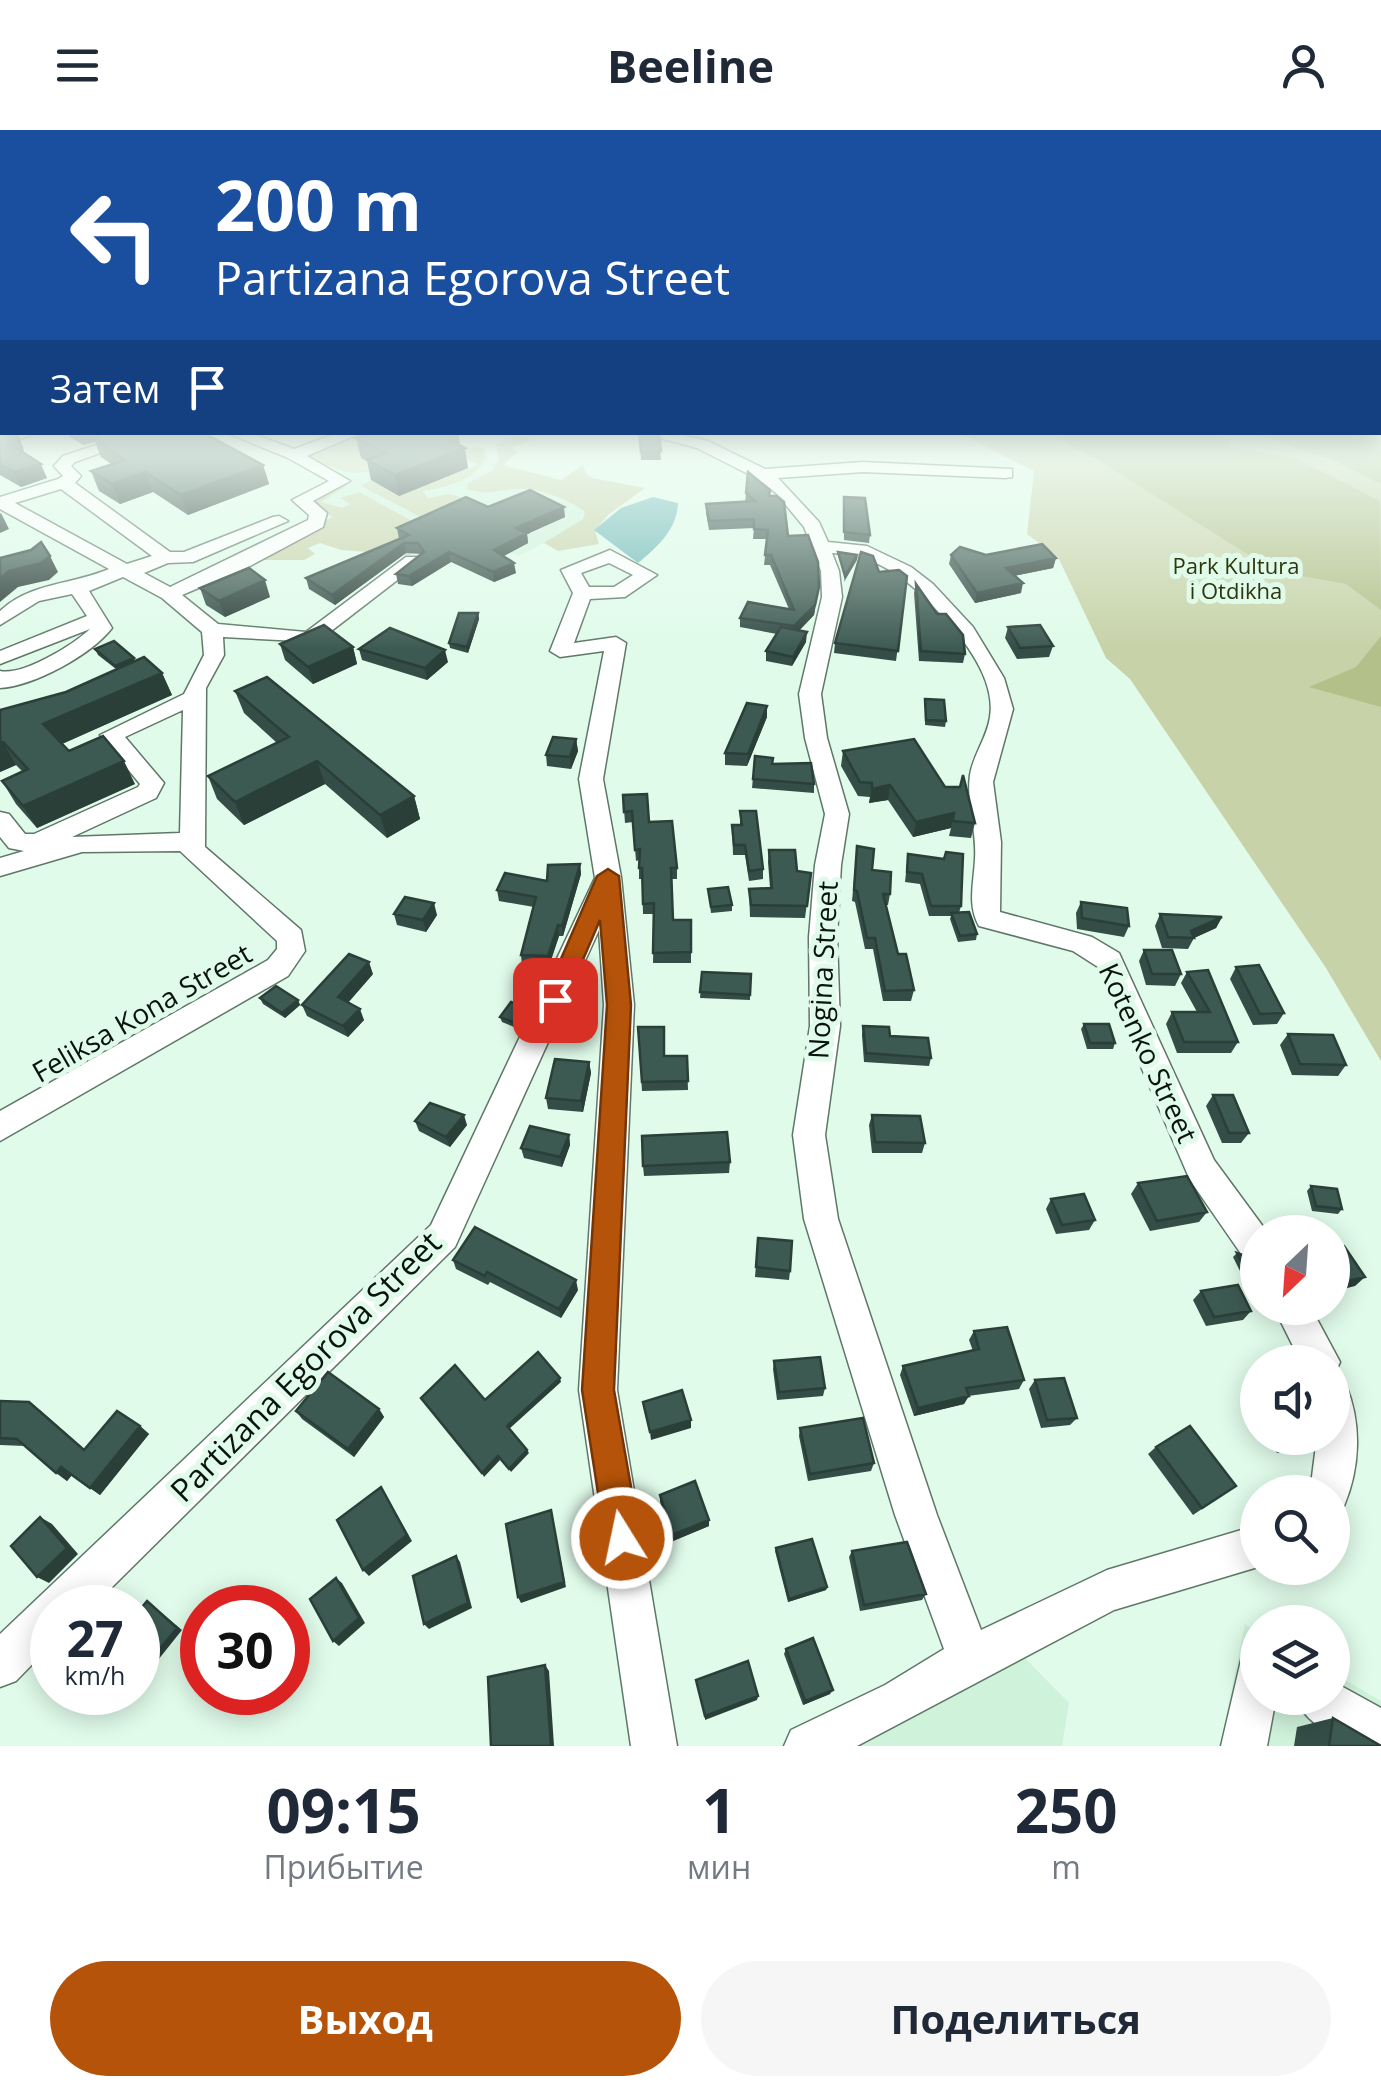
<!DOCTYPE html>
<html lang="ru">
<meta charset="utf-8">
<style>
body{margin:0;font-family:"Open Sans",sans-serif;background:#f6f6f7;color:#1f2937;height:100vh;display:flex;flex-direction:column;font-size:38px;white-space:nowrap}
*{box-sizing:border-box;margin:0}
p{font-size:32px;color:#747a83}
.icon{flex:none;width:55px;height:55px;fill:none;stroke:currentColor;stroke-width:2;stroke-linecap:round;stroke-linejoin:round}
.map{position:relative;height:1616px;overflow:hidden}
.panel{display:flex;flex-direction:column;background:#fff;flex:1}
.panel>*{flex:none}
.top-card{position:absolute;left:0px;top:0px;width:1382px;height:305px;box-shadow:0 5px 25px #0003;background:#1a4fa0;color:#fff;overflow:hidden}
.needle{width:65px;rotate:205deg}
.fabs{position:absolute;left:1240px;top:1085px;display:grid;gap:20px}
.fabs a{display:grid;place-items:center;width:110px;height:110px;border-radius:50%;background:#fff;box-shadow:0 5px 25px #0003;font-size:50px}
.speed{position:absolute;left:30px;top:1455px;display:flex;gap:20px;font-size:50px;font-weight:700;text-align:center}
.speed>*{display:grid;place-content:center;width:130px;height:130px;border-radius:50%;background:#fff;box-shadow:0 5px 25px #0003;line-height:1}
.speed small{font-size:25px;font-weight:400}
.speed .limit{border:15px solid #d22;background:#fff;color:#111}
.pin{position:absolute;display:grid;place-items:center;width:85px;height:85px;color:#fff;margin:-42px;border-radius:20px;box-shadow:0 5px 15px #0006}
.me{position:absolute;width:110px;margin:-55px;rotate:350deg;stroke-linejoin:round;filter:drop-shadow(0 0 8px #0008)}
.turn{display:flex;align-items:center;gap:35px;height:210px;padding:0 50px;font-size:45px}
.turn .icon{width:130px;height:130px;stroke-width:2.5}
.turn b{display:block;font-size:70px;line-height:85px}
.then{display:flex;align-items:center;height:95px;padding:0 50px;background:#0003;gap:20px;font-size:38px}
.eta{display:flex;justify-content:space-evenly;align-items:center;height:170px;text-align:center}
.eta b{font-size:60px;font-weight:700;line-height:70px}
.button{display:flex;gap:20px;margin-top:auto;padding:20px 50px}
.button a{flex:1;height:115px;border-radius:60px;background:#b45309;color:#fff;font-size:40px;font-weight:700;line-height:115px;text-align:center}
.button a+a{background:#f6f6f7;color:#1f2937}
header{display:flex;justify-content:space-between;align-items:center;height:130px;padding:0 50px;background:#fff;font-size:45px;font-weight:700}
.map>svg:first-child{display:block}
</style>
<header><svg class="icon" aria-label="menu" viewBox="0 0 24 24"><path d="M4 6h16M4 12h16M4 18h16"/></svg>Beeline<svg class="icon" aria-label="person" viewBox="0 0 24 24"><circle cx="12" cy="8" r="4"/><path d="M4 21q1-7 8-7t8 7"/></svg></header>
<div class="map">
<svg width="1381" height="1616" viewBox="0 0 1381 1616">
<rect width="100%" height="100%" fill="#e0fbea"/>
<path fill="#cff2db" d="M442 303 591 382V389L518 426 475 406H453L407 425 314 368 338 357 301 336Z
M1245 1494 1257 1501 1258 1568H1332L1333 1543 1381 1571V1616H1220Z
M1020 1523 1069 1573 1062 1616H830Z"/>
<path fill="#c7d2a8" d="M1381 292V931L1326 838 1130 549 1106 528 1058 427 1027 404 1034 341 959 303 1380 302Z
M364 303H404L362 327 381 338C352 349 334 339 308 326L312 321Z
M519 306 533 310 512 317 517 323 503 335 561 350 583 335 586 344 593 348 645 358 608 385 595 400 599 414 558 421 544 413 583 389 585 382C569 369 537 357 515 359 496 360 487 366 467 359L468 353 492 341 499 328 496 314Z
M474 317 485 319C488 348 446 357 423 361L428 368 449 364 464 368 419 386 361 356 371 350 399 365 478 335 460 325Z
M343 355H348L321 372 342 378 350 374 340 368 359 362 423 397 454 408 409 425 341 420 320 413 308 418 315 424 304 430H254L332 387 311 373 310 368Z"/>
<path fill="#b3c08a" d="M1381 292V354L1331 329 1247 303 1380 302Z
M1046 303H1215L1229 307 1232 317 1298 329 1380 371 1381 480 1346 454 1274 441 1095 328Z
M1381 506V577L1309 557 1356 537Z"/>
<path fill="#6db7b7" d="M653 367 678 373C677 400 657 417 638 433L594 400 621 378Z"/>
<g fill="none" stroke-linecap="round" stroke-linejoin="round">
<g stroke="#5f7768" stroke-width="3">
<path id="minor" d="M14 302H38L0 317V307Z
M135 302H159L75 332 71 336 81 346 75 353 170 422H184L273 387 279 386 288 391 193 432 168 433 144 443 170 457 308 390 309 385 292 370 329 351 288 328 225 302H248L294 319 340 302H363L307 326 350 351 313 371 327 383 323 397 250 436 182 465 218 494 306 502 406 427H420L422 431 317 512 223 507 224 525 206 558 205 717 301 800 305 821 288 846 0 1011V981L268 830 277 819V811L180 721 82 722 0 746V728L24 721 9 718 0 707V682L9 684 25 704H34L138 657 140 654 100 605 184 564 204 525 202 502 162 468 123 447 89 461 112 498C91 525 34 556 0 558V541C23 546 73 515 90 499L0 534V521L87 486 72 464 39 471 0 495V481C31 452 72 455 109 439L0 379V367L58 349 63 346 54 336 63 326ZM61 359 152 426 127 434 15 373ZM183 580 180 703 72 707 156 668 164 653 125 607Z
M637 302H669L708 311 765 339 863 332 1012 339V347L1006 348 863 342 778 348 819 392 828 412 867 416 911 437 933 454 973 497 1004 548 1013 579 993 652 1001 712 1000 782 1092 807 1119 823 1214 1030 1267 1102H1258V1135L1246 1131 1190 1050 1098 837 1073 821 979 796C967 775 974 752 975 729 977 701 966 673 970 645 973 625 987 608 990 587 997 544 954 497 926 469 900 443 870 424 832 423L839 441 842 467 821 564 827 608 849 684 841 735 837 807 840 896 825 1005 838 1089 937 1385 981 1500 1107 1440 1258 1395V1437L1114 1480 857 1616H784L791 1600 885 1555 944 1519 895 1385 804 1089 793 1005 810 896 809 807 815 735 825 684 805 608 799 564 822 467 821 441 804 397 776 363 756 348 697 318Z
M610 420 657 445 625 467 590 469 574 513 616 507 626 513 603 649 621 747 634 875 617 1260 677 1616H631L579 1260 604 875 599 800 455 1117 91 1478H52V1514L16 1551 0 1557V1504L431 1095 595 748 579 649 604 521 560 527 550 521 573 463 561 440ZM609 433 633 445 614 457H589L581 443Z
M1274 1178H1311L1340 1232 1334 1245 1332 1232H1301Z
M1332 1250 1346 1255C1362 1294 1360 1338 1344 1376L1332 1381V1362H1310L1317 1308H1332Z
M1258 1520V1568H1276L1267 1616H1221L1242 1526Z
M1332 1551 1381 1578V1616C1350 1616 1306 1598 1296 1568H1332Z"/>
</g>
<use href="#minor" fill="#fff" fill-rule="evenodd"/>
</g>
<path fill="#344d47" d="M17 302 25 324 47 348 21 357 0 345V308Z
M68 302H202L263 335 269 354 188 385 153 362 120 374 99 361 91 341 111 334 101 327 95 312 83 315 70 307Z
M639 302 659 303 661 330H641Z
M356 308 460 313 459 315 468 338 399 366 371 350 367 331 361 328Z
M746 363 769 366 788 406 819 457 814 485 799 501 806 512 792 536 766 531V521L777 504 740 497V488L789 479 770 435H764L767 409H753L754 398 709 400 706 383V374L745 372Z
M844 367 870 405 869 413 844 410Z
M488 377 565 387 527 404 528 413 504 426 516 443 494 452 451 432 412 456 398 454 396 444 421 424 406 423 335 475 309 459 306 448 399 409 397 398Z
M951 425H986L1056 428 1053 438 1014 446 1021 463 975 473 949 434Z
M907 446 896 531 834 523 835 513Z
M916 454 965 524 963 533 919 531 914 463Z
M200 458 270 467 225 487 206 475Z
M478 483 479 489 468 523 450 518 449 513Z
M1008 497 1053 516 1049 527 1017 529 1005 508Z
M280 514 353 517 357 534 313 554 285 530Z
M95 519 134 528 135 531 162 543 172 565 62 614 69 621 135 654 37 698 16 674 2 651 23 642 16 635 0 642V580L66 562 116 539 98 525Z
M359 519 448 532 427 550 362 530Z
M235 561 414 666 420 689 387 708 325 654 244 695 217 669 208 646 277 613 244 583Z
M925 569 946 591 945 597 925 595Z
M767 576V587L747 636 725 635V623Z
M576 609 578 621 571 639 547 636 546 625Z
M843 621 945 657 975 693 971 708 949 706 951 698 913 707 888 670 869 673 870 667 858 666 841 636Z
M755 626 814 654V663L752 658Z
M623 665 649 692 677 738V749H672L673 790H691V833H653L654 784H643L642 749H639V730L636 731 633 692 625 693Z
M740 681 763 739V749L749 751 745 725H733L732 695H740Z
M857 716 890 764 888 775H886L898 824 914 860 911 871H883L873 819H865L855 772 852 771Z
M769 720 797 741 811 743 805 788 750 787 749 759 770 758 768 732Z
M908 724 961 776 959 783 977 804 976 810 958 812 950 789 951 786H929L920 754 905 752Z
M580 734 581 744 563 806H559L549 836 522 835 521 825 534 777 499 771 497 760 547 751Z
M708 759 732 775V781L711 783Z
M1081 772 1129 796 1124 807 1077 799 1076 783Z
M394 784 437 785 426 802 397 795Z
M1160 784 1222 787 1216 798 1194 808 1188 819 1162 818 1155 796Z
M1144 820 1181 844 1175 856 1146 855 1139 831Z
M1236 837 1284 883 1277 894 1253 895 1230 849Z
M702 842 750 865V870L700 868Z
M1187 842 1238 912 1231 923H1177L1166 894 1172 882H1197L1181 853Z
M373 844 348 873 364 890 348 907 307 886 302 875Z
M260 868 298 870 300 875 285 888 263 874Z
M526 878 527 884 519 899 502 892 500 887Z
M1084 894 1115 913 1113 919H1087L1081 899Z
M863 896 890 906 931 928 929 936 864 932 862 905Z
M638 897 665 926H687L688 960 642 961Z
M1288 904 1346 935 1338 946 1292 945 1280 915Z
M589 932 591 943 583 982 548 979 546 968Z
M1213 965 1249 1003 1241 1013H1222L1206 976Z
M872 985 925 1013 922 1023H872L869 995Z
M415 991 467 995 450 1017 419 1001Z
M569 1005 570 1015 562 1037 524 1028 521 1018Z
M730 1032 729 1043 644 1046 643 1036Z
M1138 1053 1207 1082 1199 1092 1150 1101 1131 1064Z
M1311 1056 1342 1079 1338 1084 1312 1081 1307 1061Z
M1051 1069 1095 1090 1089 1100 1056 1104 1046 1079Z
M758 1108 790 1141 789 1150 755 1147Z
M1237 1123 1258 1131V1153L1247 1155 1233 1127Z
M453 1130 578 1160 561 1188 490 1152 488 1155 456 1139Z
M1201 1161 1251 1181 1243 1190 1206 1196 1193 1170Z
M974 1201 1024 1250 1019 1259 968 1266 964 1274 914 1286 900 1245 903 1236 973 1221 969 1210Z
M774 1231 825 1258 823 1266 777 1270 773 1239Z
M1035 1250 1077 1288 1070 1295 1041 1298 1029 1259Z
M0 1271 40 1280 84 1319 140 1296 149 1304 100 1365 72 1345 67 1351 25 1316 0 1315Z
M379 1279 384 1287 354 1327 302 1289 296 1281Z
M800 1298 874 1333 871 1341 808 1351 799 1306Z
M1269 1308H1319V1309L1309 1317 1277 1323Z
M1156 1317 1236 1356 1193 1385 1148 1324Z
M660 1365 709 1390V1396L673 1411 660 1372Z
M776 1418 827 1457 826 1460 788 1472 775 1421Z
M852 1421 926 1464 922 1470 860 1481 849 1427Z
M786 1519 830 1564 803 1575 784 1524Z
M1333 1588 1381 1616H1294L1297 1597Z"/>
<path fill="#2b3f39" d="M78 302H122L93 307 95 312 83 315Z
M453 302H458L460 313 457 321 465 318 468 338 399 366 395 345 450 310Z
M41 334 47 348 21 357 14 342Z
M263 335 269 354 188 385 181 365Z
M145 342 153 362 120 374 112 354Z
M564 377 565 387 527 404 528 413 496 430 494 420 516 398Z
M1 383 9 399 0 403V384Z
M404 413 406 423 335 475 332 465Z
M449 422 451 432 412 456 409 446Z
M857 425V430L844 452 845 446Z
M50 426 58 442 49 450 18 457 0 472V449L9 441Z
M1056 428 1053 438 1003 448 1006 438Z
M514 433 516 443 494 452 493 442Z
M265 450 270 467 225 487 219 471Z
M1023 453 1021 463 975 473 977 463Z
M819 457 814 485 793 506 794 496Z
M478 483 479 489 468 523 467 517Z
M807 502 806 512 792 536 793 527Z
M353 517 357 534 313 554 308 537Z
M445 520 448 532 427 550 425 538Z
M134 528 136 534 118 541 115 536Z
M162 543 172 565 55 617 43 594Z
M767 576V587L747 636 748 624Z
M576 609 578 621 571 639 570 627Z
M3 612 16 635 0 642V613Z
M124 631 135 654 37 698 23 676Z
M317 631 325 654 244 695 235 672Z
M890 655 888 670 869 673 872 659Z
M414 666 420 689 387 708 380 685Z
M954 683 951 698 913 707 916 692Z
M580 734 581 744 563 806 562 796Z
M434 773 437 785 426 802 423 790Z
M1222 787 1216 798 1194 808 1191 801Z
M558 795 559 806 549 836 548 826Z
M369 832 373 844 342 879 338 867Z
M298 870 300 875 285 888 282 883Z
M526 878 527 884 519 899 518 894Z
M360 879 364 890 348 907 343 896Z
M589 932 591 943 583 982 581 971Z
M464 985 467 995 450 1017 446 1007Z
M569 1005 570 1015 562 1037 560 1027Z
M1365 1147 1355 1156 1332 1162V1155Z
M576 1150 578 1160 561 1188 559 1179Z
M560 1248 561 1252 508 1300 507 1296Z
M969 1266 964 1274 914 1286 918 1278Z
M379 1279 384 1287 354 1327 348 1319Z
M691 1290V1298L651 1310 650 1302Z
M140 1296 149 1304 100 1365 90 1358Z
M527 1320 529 1323 511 1342 509 1339Z
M498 1326 500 1330 484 1347 482 1343Z
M61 1337 72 1345 67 1351 56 1343Z
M381 1357 412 1411 369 1446 363 1440Z
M551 1380 566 1457 521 1473 518 1467Z
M40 1387 52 1394 78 1424 49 1453 37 1447Z
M709 1390V1396L673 1411 672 1405Z
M456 1426 460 1432 472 1478 429 1499 424 1494Z
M336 1448 342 1453 365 1493 339 1516 333 1511Z
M827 1457 826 1460 788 1472 789 1469Z
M147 1471 182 1500 150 1540 144 1538Z
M545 1535 549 1541 554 1616H551Z
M833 1560 830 1564 803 1575 805 1571Z
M758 1566 757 1570 705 1590V1586Z"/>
<path fill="#3d5a52" stroke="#2b3f39" stroke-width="2.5" d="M10 302H16L22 318 18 319 41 334 14 342 0 335V308Z
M107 302H202L263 335 181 365 145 342 112 354 91 341 125 330 93 307Z
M371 302H453L450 310 465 318 395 345 367 330 386 323 356 308Z
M639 302 659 303 661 321 641 322Z
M748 342 770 360 769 366H777L784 372 788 406 808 405 818 432 819 457 815 475 794 496 740 488 748 472 794 480 771 425H765L768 400 754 399V389L709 391 706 374 755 371 746 363Z
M530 360 564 377 516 398 527 403 494 420 514 433 493 442 449 422 409 446 396 444 424 422 418 413H404L332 465 306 448 409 405 397 398 466 367 488 377Z
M844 367 865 368 870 405 844 402Z
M41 412 50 426 41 433 9 441 0 449V428L31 420Z
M1042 414 1056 428 1006 438 1023 453 977 463 951 425 960 417 986 425Z
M838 422 857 425 845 446Z
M861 422 873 426 879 442 899 440 907 446 898 521 835 513Z
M249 438 265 450 219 471 200 458Z
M916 454 937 484H946L963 505 965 524 921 521Z
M459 483H478L467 517 449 513Z
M324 495 353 517 308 537 280 514Z
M1040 495 1053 516 1020 518 1008 497Z
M781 497 807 502 793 527 766 521Z
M390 498 445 520 425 538 359 519Z
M114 511 134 528 115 536 95 519Z
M144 527 162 543 43 594 69 621 103 606 124 631 23 676 2 651 28 639 3 612 0 613V580L66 562Z
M267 547 414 666 380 685 317 631 235 672 208 646 289 607 235 561Z
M925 569 944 570 946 591 926 590Z
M747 573 767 576 748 624 725 623Z
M553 607 576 609 570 627 546 625Z
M914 609 945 657H960L963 645 975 693 953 691 954 683 916 692 890 655 872 659V653L860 652 843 621Z
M755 626 773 628 772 634 811 633 814 654 753 649Z
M647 664 649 692 672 691 677 738H671L673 790H691V822L653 823 654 773 643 774 642 738H639L640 719 635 720 632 681 624 682 623 665Z
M740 681H756L763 739 749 741 745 715H734L732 695H742Z
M857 716 874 719 872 740 891 742 890 764H883L898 824H906L914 860 885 861 875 808H867L857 761 854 760Z
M769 720H795L797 741 811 743 807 776 751 775 749 759 772 758Z
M946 722 963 724 961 776H931L922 744 907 742 908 724 944 729Z
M580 734 562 796 558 795 548 826 521 825 536 767 497 760 505 743 547 751 548 735Z
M728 757 732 775 711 777 708 759Z
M405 767 434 773 423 790 394 784Z
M1081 772 1127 778 1129 796 1082 788Z
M969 782 977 804 960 806 951 783Z
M1160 784 1222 787 1191 801 1194 808 1168 807Z
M1144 820H1172L1181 844H1152Z
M349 824 369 832 338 867 360 879 343 896 302 875Z
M1259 835 1284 883 1260 884 1236 837Z
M1208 840 1238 912H1184L1172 882H1210L1187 842Z
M702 842 751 844 750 865 700 862Z
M276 856 298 870 282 883 260 868Z
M511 872 526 878 518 894 500 887Z
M1084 894H1109L1115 913H1090Z
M863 896 889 897 890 906 928 908 931 928 866 923Z
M638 897H664V926H687L688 951 642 952Z
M1288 904 1333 905 1346 935 1300 934Z
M555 929 589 932 581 971 546 968Z
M1213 965H1233L1249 1003H1229Z
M430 973 464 985 446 1007 415 991Z
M872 985 920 986 925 1013 875 1012Z
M530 996 569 1005 560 1027 521 1018Z
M727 1002 730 1032 643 1036 642 1006Z
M1187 1046 1207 1082 1157 1091 1138 1053Z
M1311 1056 1337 1059 1342 1079 1316 1076Z
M1084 1064 1095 1090 1062 1095 1051 1069Z
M475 1097 576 1150 559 1179 487 1142 485 1146 453 1130Z
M758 1108 792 1111 790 1141 756 1137Z
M1344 1116 1365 1147 1332 1155V1118Z
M1237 1123 1258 1131V1149L1251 1150Z
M1238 1155 1251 1181 1214 1187 1201 1161Z
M1007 1197 1024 1250 966 1258 969 1266 918 1278 903 1236 979 1219 974 1201Z
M538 1222 560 1248 507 1296 527 1320 509 1339 498 1326 482 1343 421 1268 455 1235 485 1270Z
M820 1227 825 1258 779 1262 774 1231Z
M328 1242 379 1279 348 1319 296 1281Z
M1064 1248 1077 1288 1047 1290 1035 1250Z
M682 1260 691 1290 650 1302 643 1272Z
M0 1271 29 1272 84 1320 117 1281 140 1296 90 1358 61 1337 56 1343 17 1309 0 1308Z
M863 1288 874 1333 810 1344 800 1298Z
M1190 1296 1236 1356 1202 1378 1156 1317Z
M1283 1308H1319V1309L1287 1315Z
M695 1351 709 1390 672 1405 660 1365Z
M381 1357 407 1405 363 1440 337 1390Z
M551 1380 564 1452 518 1467 506 1394Z
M40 1387 67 1418 37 1447 11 1416Z
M812 1409 827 1457 789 1469 776 1418Z
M907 1412 926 1464 864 1475 852 1421Z
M456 1426 468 1473 424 1494 413 1446Z
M336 1448 359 1488 333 1511 310 1469Z
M147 1471 177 1498 144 1538 138 1532V1482Z
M813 1508 833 1560 805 1571 786 1519Z
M748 1531 758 1566 705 1586 696 1550Z
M545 1535 551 1616H491L488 1547Z
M1333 1588 1381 1616H1329Z"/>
<linearGradient id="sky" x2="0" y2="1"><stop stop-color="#77b5d4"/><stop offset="0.56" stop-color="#f1fdf6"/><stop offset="1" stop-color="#f1fdf6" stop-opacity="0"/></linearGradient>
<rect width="1381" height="519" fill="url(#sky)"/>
<path fill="#b45309" stroke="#753606" stroke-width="2.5" d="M608 739 619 746 631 875 614 1260 640 1408 635 1420 622 1425 610 1420 605 1408 582 1260 607 875 600 790 563 876H547L543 870 597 746Z"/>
<g text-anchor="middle" stroke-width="10" stroke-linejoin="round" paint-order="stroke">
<g font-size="22" fill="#2e360c" stroke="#e0fbea">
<text x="1236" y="444">Park Kultura<tspan x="1236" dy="25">i Otdikha</tspan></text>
</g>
<g font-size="28" fill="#0a130d" stroke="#e0fbea">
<text transform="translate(823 840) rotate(-87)" y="10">Nogina Street</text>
<text transform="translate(142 883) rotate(-30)" y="10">Feliksa Kona Street</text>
<text transform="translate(1148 923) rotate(65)" y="10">Kotenko Street</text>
</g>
<g font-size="32" fill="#0a130d" stroke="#e0fbea">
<text transform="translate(306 1237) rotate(-45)" y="11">Partizana Egorova Street</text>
</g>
</g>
</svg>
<div class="fabs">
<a><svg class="needle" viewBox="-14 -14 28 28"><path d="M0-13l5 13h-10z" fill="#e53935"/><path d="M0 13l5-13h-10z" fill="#747a83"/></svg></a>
<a><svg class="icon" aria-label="sound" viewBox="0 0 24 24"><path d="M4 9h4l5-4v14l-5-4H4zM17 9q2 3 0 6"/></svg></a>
<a><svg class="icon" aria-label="search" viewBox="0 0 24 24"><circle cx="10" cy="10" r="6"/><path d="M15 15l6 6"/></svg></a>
<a><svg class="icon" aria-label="layers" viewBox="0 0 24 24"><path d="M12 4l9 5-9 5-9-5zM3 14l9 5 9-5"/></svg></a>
</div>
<div class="speed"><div>27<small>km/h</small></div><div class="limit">30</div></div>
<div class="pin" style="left:555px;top:870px;background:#d93025"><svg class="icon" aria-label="arrive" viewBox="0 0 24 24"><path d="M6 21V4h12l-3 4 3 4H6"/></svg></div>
<svg class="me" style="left:622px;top:1408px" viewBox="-20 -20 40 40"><circle r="17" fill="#b45309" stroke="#fff" stroke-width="3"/><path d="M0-11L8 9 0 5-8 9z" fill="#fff"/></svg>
<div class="top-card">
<div class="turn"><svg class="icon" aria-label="left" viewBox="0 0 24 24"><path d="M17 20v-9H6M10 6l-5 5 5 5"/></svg><div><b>200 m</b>Partizana Egorova Street</div></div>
<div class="then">Затем<svg class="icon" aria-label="arrive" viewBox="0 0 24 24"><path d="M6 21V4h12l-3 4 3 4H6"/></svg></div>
</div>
</div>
<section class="panel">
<div class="eta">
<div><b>09:15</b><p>Прибытие</p></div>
<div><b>1</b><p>мин</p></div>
<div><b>250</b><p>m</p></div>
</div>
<div class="button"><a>Выход</a><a>Поделиться</a></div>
</section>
